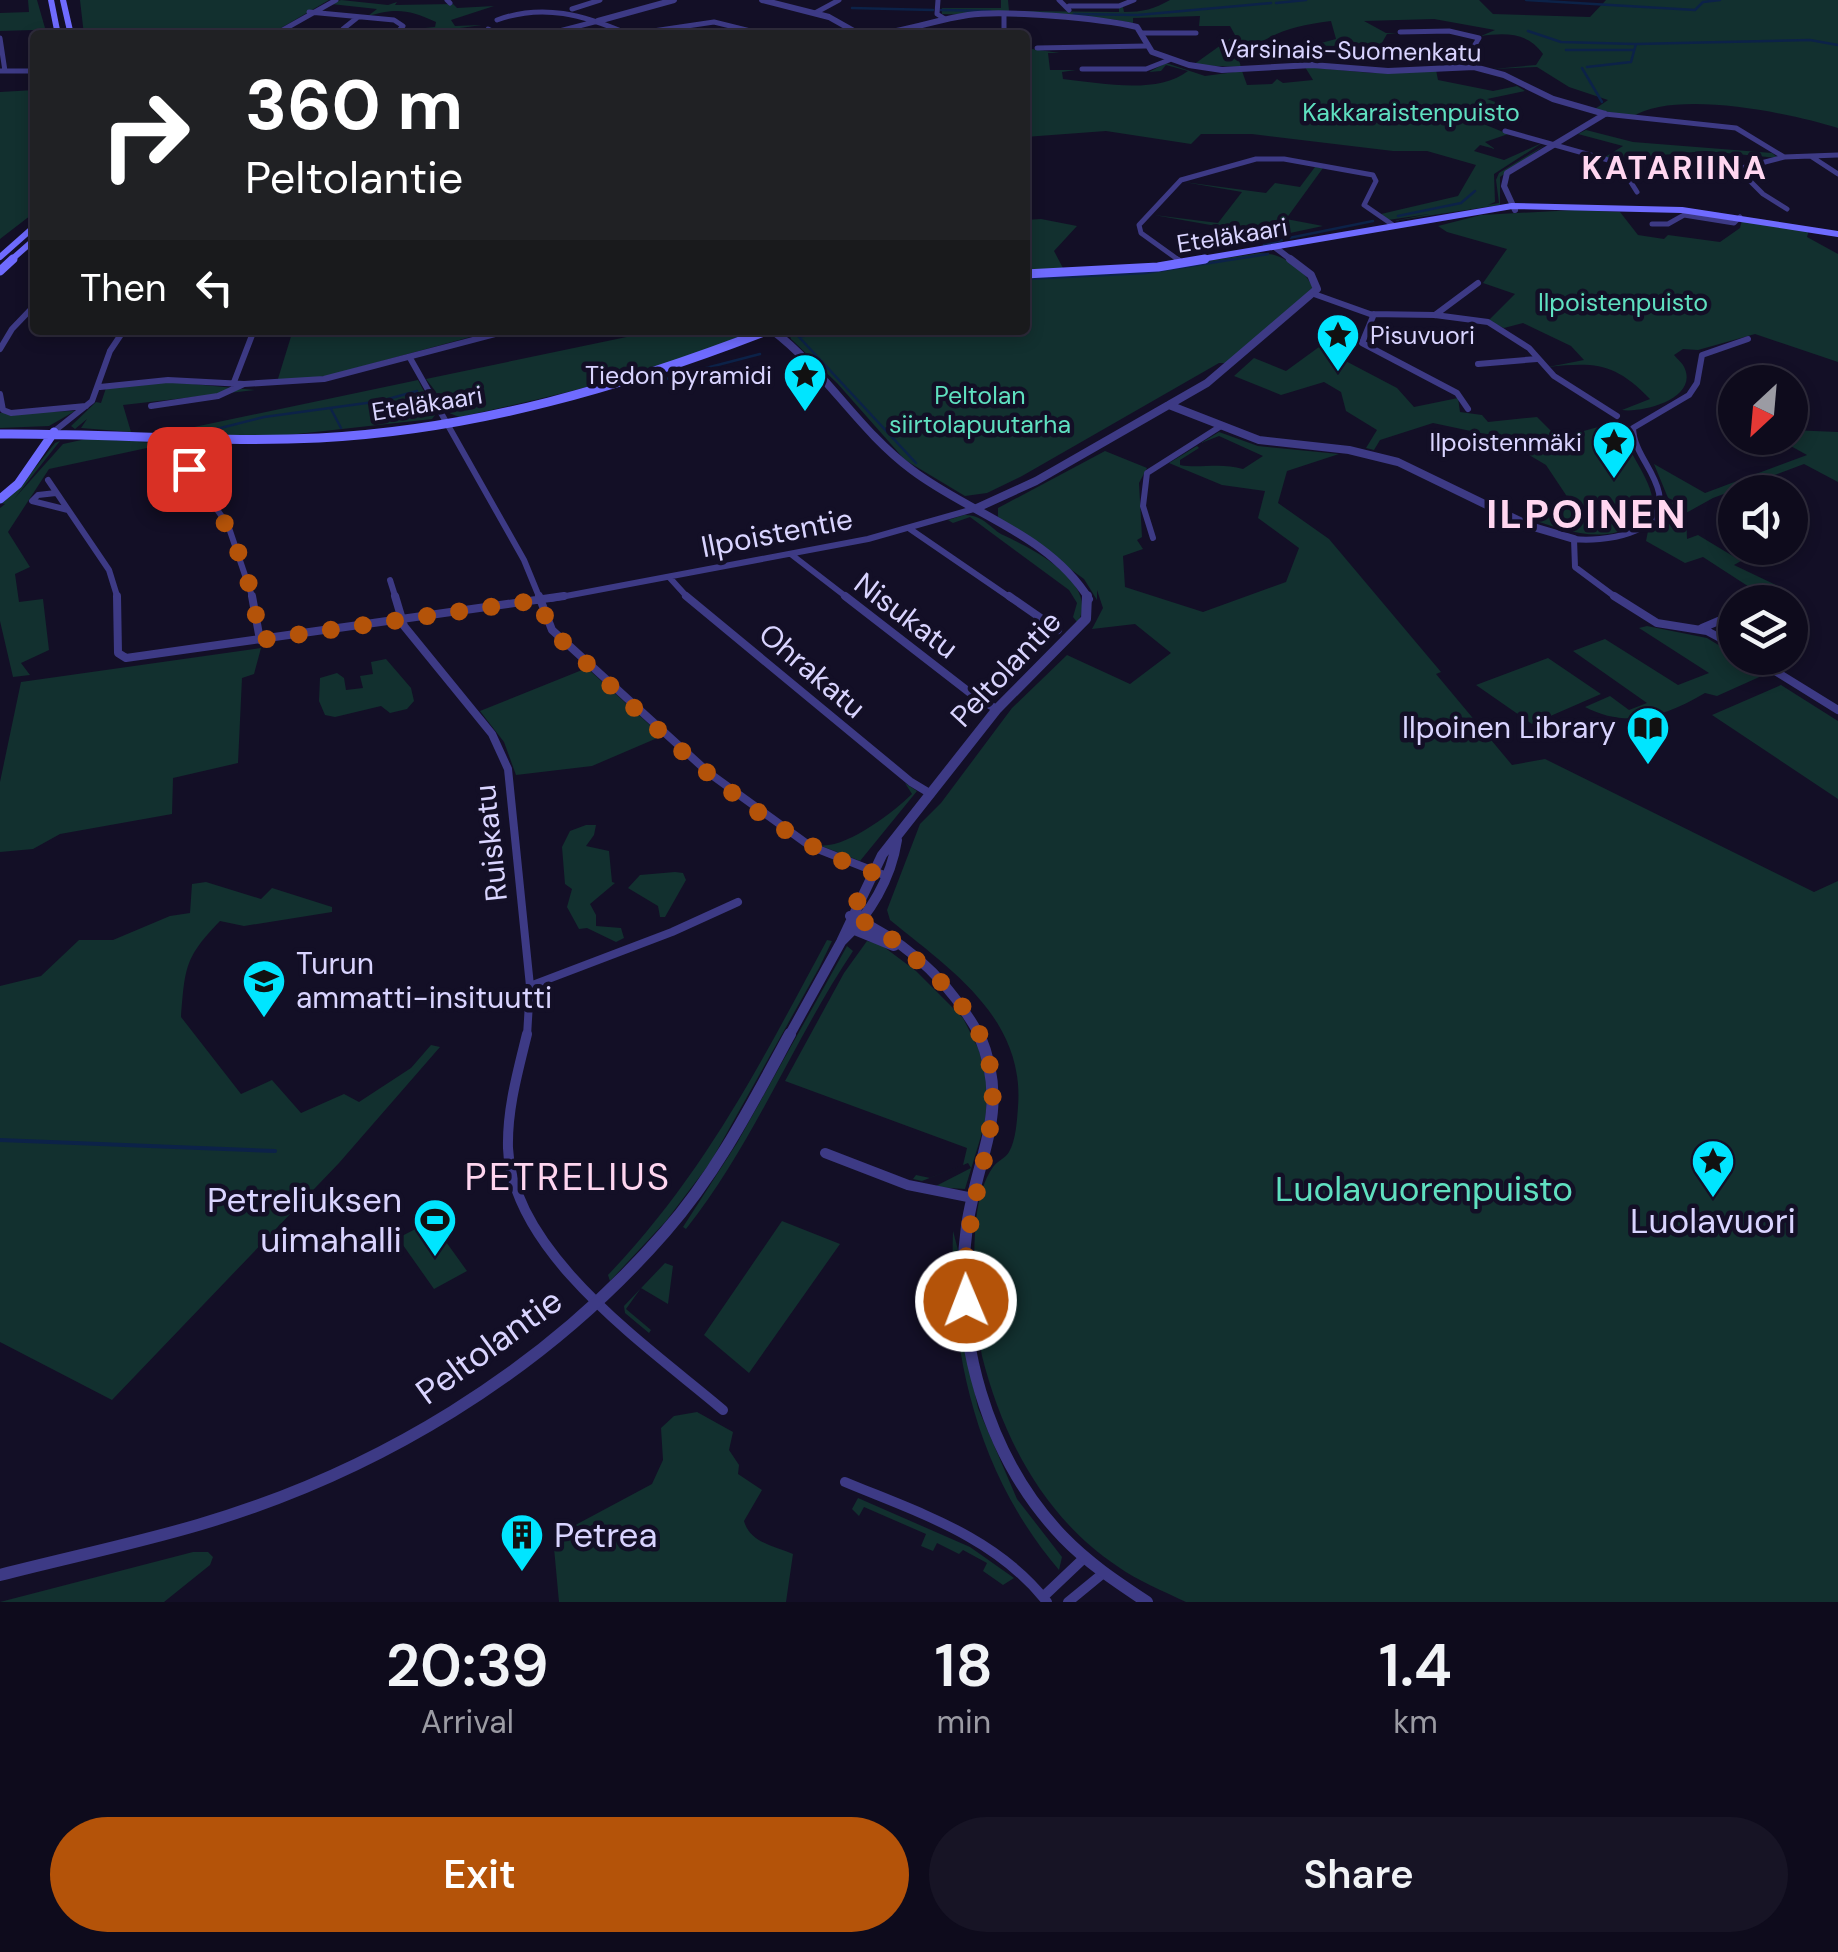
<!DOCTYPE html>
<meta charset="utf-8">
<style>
body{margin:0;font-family:"DM Sans",sans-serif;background:#171425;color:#f1f3f6;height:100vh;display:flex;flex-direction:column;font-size:38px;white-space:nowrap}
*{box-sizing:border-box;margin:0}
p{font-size:32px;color:#9b9ba3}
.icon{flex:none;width:55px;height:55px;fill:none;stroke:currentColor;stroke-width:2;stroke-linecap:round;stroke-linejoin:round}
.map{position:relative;height:1602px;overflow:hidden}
.panel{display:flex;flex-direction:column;background:#0e0b1c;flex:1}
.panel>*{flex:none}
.hud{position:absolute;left:30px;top:30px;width:1000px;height:305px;border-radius:10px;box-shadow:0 5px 15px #0003,0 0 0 2px #2e2b3b;background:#202124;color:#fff;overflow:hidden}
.needle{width:65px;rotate:206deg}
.controls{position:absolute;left:1718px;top:365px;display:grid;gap:20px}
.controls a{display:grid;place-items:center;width:90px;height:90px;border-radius:50%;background:#0e0b1c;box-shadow:0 5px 15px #0003,0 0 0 2px #2e2b3b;font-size:50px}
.pin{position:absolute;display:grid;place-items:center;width:85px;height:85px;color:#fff;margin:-42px;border-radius:20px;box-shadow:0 5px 15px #0006}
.me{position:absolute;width:110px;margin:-55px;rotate:359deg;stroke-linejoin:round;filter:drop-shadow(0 0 8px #0008)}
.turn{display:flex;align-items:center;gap:35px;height:210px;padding:0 50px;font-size:45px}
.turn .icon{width:130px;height:130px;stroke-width:2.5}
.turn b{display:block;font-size:70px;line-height:85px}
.then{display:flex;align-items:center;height:95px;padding:0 50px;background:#0003;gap:20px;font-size:38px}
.eta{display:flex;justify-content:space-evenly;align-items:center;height:170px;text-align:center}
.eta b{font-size:60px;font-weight:600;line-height:70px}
.action{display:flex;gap:20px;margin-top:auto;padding:20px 50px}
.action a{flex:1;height:115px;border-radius:60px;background:#b45309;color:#fff;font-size:40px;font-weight:600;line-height:115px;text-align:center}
.action a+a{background:#171425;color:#f1f3f6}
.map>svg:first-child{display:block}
</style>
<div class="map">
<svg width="1838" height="1602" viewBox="0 0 1838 1602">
<rect width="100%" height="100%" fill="#130f26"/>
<path fill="#12302f" d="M28 0H37L47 35H35L34 30 0 31V13L29 12Z
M80 0H329L269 35H84Z
M341 0 388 5 397 2 395 5 453 4 457 8 494 6 451 20 455 26 482 25 460 28 453 35H428L434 29 405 30 435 27 436 22C409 9 395 8 368 16L377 9 331 4Z
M1001 0H1008L1009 11 1119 12V7H1123L1124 12C1143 12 1154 9 1170 0H1479L1493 14 1590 17 1606 0H1838V128C1790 113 1675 89 1632 117L1595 109 1608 100 1569 87 1537 67 1493 69 1536 65 1543 54C1527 31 1503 33 1481 36L1495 30 1434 19 1364 21 1386 33H1397L1387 34 1379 48 1343 43 1328 48 1317 44 1336 39 1331 21C1290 26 1272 33 1238 57L1241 67 1193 65 1235 35 1230 26H1199L1200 16 1133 18V23L1111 19 942 14V8H1001Z
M1025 48 1060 53H1048L1050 70H1076L1062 72 1063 79C1101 83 1157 95 1188 71L1166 65 1161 71 1149 72 1166 63 1205 76 1242 71 1247 85 1272 84 1277 79 1283 83 1313 80 1305 67 1372 73 1436 70 1438 80 1493 91 1517 86 1525 91 1487 99 1498 103 1484 112 1469 106 1459 114 1508 134 1485 142 1495 149 1480 145 1474 151 1504 160 1542 143 1494 174 1495 202 1488 205 1499 203 1496 180 1499 173 1545 145 1500 177V205L1393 221 1429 214 1388 220 1381 214 1458 196 1476 165 1427 151H1393L1252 134H1201L1191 144 1106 131 1025 137Z
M35 90V212L0 239V92Z
M1586 130 1633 142 1772 153 1778 158 1705 151 1619 159 1605 157 1623 146 1578 134Z
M1315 167 1323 168 1286 219 1323 226 1243 243 1250 232 1154 215 1218 223 1242 192 1184 182 1266 193 1275 183 1300 187Z
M1575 210 1620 212 1638 235 1664 239 1668 235 1720 242 1740 228 1742 220 1809 230 1807 237 1838 254V362L1755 334 1698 350 1683 349 1674 355C1678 360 1683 363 1685 369 1697 400 1641 413 1622 410L1650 399C1615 363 1596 362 1548 367L1584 360 1571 346 1523 323 1504 328 1488 321 1515 294 1483 283 1507 249 1447 232 1438 226 1481 215Z
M1041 219 1077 226 1054 251 1064 270H1025V220Z
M1260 253C1281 253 1304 268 1313 288L1227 363H1219L1022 476 987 493 965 496 905 460 837 383 791 339 788 330H1025V276L1175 266Z
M293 330H496L327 376 277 382Z
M660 330H739L743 335C651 374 556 396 459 417L442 410 436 392 426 379Z
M1319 347 1397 388 1414 407 1458 398 1460 412 1482 415 1488 422 1537 417 1558 438 1620 421 1625 425C1622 450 1651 474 1653 503 1626 552 1569 533 1528 518L1570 501 1546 465 1499 437 1433 423 1380 440 1374 450 1366 448 1377 430 1346 411 1341 392 1324 382 1281 395 1234 376 1254 358 1286 371Z
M418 380 436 414 432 419 261 438 161 434Z
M172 382 255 390 123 405 131 432 81 428 87 419 75 429 71 426 96 402 101 403 106 388Z
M75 411 49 426 0 428V413Z
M1790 430 1838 432V482L1804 464 1713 498 1686 513 1687 539 1698 535 1741 561 1734 565 1778 586 1757 592 1703 557 1685 563 1646 541 1648 531 1661 520 1668 503 1678 502 1668 498 1654 464 1705 493 1807 455 1776 438H1790Z
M1219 432 1258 446 1339 454 1287 471 1278 503 1329 539 1441 672 1436 674 1512 765 1545 759 1814 892 1838 881V1602H1186C1163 1591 1138 1581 1117 1566 1044 1517 1003 1439 982 1356L979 1339 983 1333 994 1331 991 1298 976 1294 974 1287C975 1252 971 1198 993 1167 997 1161 1006 1158 1009 1152 1016 1140 1017 1120 1018 1107 1025 1018 950 969 890 920L887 910 920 824 941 803 1012 708 1067 655 1130 684 1171 653 1135 624 1092 629 1103 608 1097 590V600L1084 579 998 517V508L1105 451 1147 468 1139 483 1142 537 1137 540 1143 549 1123 556 1125 587 1203 612 1286 582 1299 548 1258 518 1265 491 1222 485 1169 463 1197 446 1199 448 1180 460V465C1199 469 1220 462 1243 469L1263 456 1219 436 1201 443Z
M86 439 175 441 180 444 138 442 180 446 177 454 170 456 161 445 49 469 8 532 30 567 15 574 19 602 43 599 49 650 21 663 30 675 13 677 0 621V508L5 504 0 503 19 488 55 443 60 441 14 499 63 444Z
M964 515C983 514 992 530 1003 535 1035 550 1113 589 1069 634L1066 632 1077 622 1073 617 1077 603 1069 590 970 517 953 523 948 520Z
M1647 626 1707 638 1766 674 1717 696 1705 693C1666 716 1627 729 1585 707L1610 696 1629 710 1647 703 1573 651 1605 639 1678 685 1709 673 1639 628Z
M261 648 254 674 242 678 238 763 173 778 172 814 60 834 33 849 0 852V782L21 682Z
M1548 658 1601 694 1532 724 1476 685Z
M386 659 411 688 414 701 407 709 390 713 381 706 335 717 325 715 319 701 320 678 337 673 344 678 346 690 363 688 360 676 373 674 371 662Z
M587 668 662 736 592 766 516 775 504 742 480 711Z
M1781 685 1838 721V799L1712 715Z
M905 783 917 791 860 861 819 845C844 850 894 812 912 794Z
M586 825H596L594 835 586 846 609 851 612 882 615 883 590 904 596 915V926L621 928 624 938 616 942 587 928 579 929 567 907 572 889 565 884 562 847 570 831Z
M675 872 683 873 686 880 665 917H660L658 906 628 888 640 875Z
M206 882 261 899 272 888 332 907V912L244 926 220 921C185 957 185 967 181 1017L241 1094 272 1080 301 1113 344 1094 359 1102 411 1068 431 1045 440 1047 339 1163 112 1400 0 1342V986L41 976 79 940H113L170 916 190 913 192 884Z
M827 940 832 941 819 968 710 1163 666 1221 610 1281 608 1275C706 1172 760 1064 827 940Z
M867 941 880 944 916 971 963 1018 979 1050 988 1087 985 1123 965 1189 934 1187 971 1168 968 1163 922 1181 913 1179 916 1175 930 1178 963 1165 967 1148 785 1081 844 973Z
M847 946 853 951C793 1041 754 1143 686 1229L683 1227 737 1143Z
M431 1221 467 1271 434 1289 398 1238Z
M782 1221 840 1244 749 1373 704 1335Z
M953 1231 958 1250 961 1330 978 1408 1017 1499 1062 1557 1059 1570C978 1475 949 1354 953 1231Z
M665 1263 673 1266 668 1304 641 1288 626 1309 651 1330 649 1333 625 1313 624 1306Z
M697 1412 733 1432 729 1450 739 1465 738 1474 762 1490 744 1521C750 1543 775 1546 793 1554L786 1602H559L553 1537 652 1484 663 1460 661 1428 674 1416Z
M858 1498 970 1547 1014 1578 1003 1585 983 1571 987 1563 963 1550 959 1554 937 1543 933 1551 921 1546 926 1534 864 1507 859 1516 852 1509Z
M193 1552H208L213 1557 210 1565 164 1602H0Z"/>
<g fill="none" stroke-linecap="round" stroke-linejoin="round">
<path stroke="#0c2248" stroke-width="2.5" d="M1526 0 1695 10 1703 2 1720 0
M1276 3 1306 0
M852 8 933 10
M941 10 990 11
M1074 14 1138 15 1271 3
M1528 31 1561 42 1635 44
M1566 50H1634
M1587 67 1631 62 1636 44 1810 40 1838 45
M1582 68 1602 102
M1398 216 1461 203 1475 191
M1289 238 1373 221
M1264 245 1282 240
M1025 279 1145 273 1268 254
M830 330 799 337 916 463
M683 374 760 354
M641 384 675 377
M331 409 341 428
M197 434 264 417 381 401 417 391"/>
<path stroke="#0c2248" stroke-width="4" d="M0 1140 275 1151"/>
<path stroke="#3d3a85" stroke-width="5" d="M447 0 450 3
M938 0 937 14 945 19
M1059 0 1069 10
M1069 6H1119L1134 0
M572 9 600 0
M309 12 394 20 403 26 395 35
M815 13 839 0
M1004 16V32
M497 20C543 3 584 15 628 34
M343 29 358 17
M488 29 500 35
M911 31 916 35
M1400 32 1449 31 1479 38 1470 53 1474 67
M1141 33H1196
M274 35 336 0
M544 35 598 21
M626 35 714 22 767 35
M0 38 5 71
M1037 48 1146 46
M1306 65 1304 53 1315 48 1373 58 1470 53
M1082 69H1146L1169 60
M0 71H35
M1605 114 1736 128 1784 157
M1505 131 1619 163 1637 192
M1812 157 1838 174
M1787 209 1763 194 1738 169 1784 157 1838 155
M1652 224H1668L1684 215 1734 223 1740 217
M1180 261 1141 233 1139 225 1181 180 1256 159H1284L1373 175 1376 181 1364 205 1393 225"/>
<path stroke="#3d3a85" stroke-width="6" d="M1177 259 1182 263
M1314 294 1370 314 1435 315 1488 322 1529 348 1554 376 1617 416
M1374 314 1362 343 1457 393 1468 409
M1435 315 1478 283
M0 349 12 329 35 305
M410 358 524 560 540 599
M1478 364 1537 359
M234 382 254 330
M100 387 168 380 244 384
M0 394 3 410 11 413 86 406
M151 406 218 396 244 384 324 379 511 330
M57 429 92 401 110 351 124 330
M189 440 181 459 228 525 253 599
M48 480 109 570 118 599
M56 493 38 495 32 501 68 510
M910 529 1012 599
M1153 538 1143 506 1147 473 1221 426
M792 555 849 599
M669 577 689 599
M390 580 396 599
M550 599 868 539 977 508
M1618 599 1575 567 1574 539C1601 542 1667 535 1659 493 1654 469 1634 453 1633 428L1689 395 1697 383 1702 355 1748 339"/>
<path stroke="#3d3a85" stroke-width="8" d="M117 596 118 653 126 658 564 596
M252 596 260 640
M395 596 404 626 492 734 508 769 530 986 527 1036
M539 596 552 630 709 773 810 846 884 875
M686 596 911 782 931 794
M845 596 978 699 997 709
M1009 596 1058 630
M1614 596 1657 623 1707 631 1735 646
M1765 602 1776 598
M1702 628 1735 614
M1754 658 1838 710
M530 986 672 932 738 902"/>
<path stroke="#3d3a85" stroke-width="10" d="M527 1034C518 1071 507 1109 508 1148 512 1254 649 1347 723 1410
M825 1153 908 1185 973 1198
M845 1482C919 1513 995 1536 1047 1602
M1044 1596 1083 1559
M1068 1602 1101 1575"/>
<path stroke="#3d3a85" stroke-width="6" d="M762 0 829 17 861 35
M598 21 674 0
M870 35C906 32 934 20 968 15 1005 10 1100 18 1137 27L1152 52 1189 65 1222 70 1312 65 1388 71 1474 67 1504 75 1553 99 1605 114
M1515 210 1504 186 1507 173 1605 114
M1276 248 1293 261"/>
<path stroke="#3d3a85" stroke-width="8" d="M772 330C825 370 858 430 912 470 970 514 1049 534 1089 599
M1169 405 1259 440 1349 450 1398 462 1530 526 1574 539
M977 508 1036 481 1207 383 1317 289 1311 275 1290 259"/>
<path stroke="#3d3a85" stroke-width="10" d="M850 916C907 941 950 982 980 1036
M850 928 894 946
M842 941C870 914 891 879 897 840
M789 1036 841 942 882 855 997 709 1086 619 1087 596"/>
<path stroke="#3d3a85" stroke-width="12" d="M979 1034C1011 1110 978 1152 967 1226 952 1334 986 1457 1063 1537 1088 1563 1117 1582 1147 1602
M0 1575C66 1558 133 1544 198 1525 376 1473 543 1372 665 1232 717 1173 753 1102 790 1034"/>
<path stroke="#6f6bff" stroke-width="6" d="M51 0 58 35
M63 0 71 35
M0 257 35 226
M10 261 35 239
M1190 261 1512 206 1682 210 1838 234"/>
<path stroke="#6f6bff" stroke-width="9" d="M0 271 13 259
M1025 274 1158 267 1205 259
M0 434C107 433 213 443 319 438 475 430 625 386 769 330
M0 499 18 484 54 432"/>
</g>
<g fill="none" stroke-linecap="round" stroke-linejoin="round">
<path stroke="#b45309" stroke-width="18" stroke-dasharray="0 32.4" d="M189 469C232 525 250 569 260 640L539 600 549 626 558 637C648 718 756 835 872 872L850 916C884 928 903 949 930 972 1053 1080 955 1171 966 1301"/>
</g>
<defs>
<g id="sight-pin" transform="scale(2.25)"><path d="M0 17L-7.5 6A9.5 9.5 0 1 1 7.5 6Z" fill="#00e5ff" stroke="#130f26"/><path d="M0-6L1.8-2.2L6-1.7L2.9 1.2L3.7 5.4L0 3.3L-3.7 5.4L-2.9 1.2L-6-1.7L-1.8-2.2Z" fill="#111"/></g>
<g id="library-pin" transform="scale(2.25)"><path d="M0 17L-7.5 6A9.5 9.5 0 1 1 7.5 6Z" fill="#00e5ff" stroke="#130f26"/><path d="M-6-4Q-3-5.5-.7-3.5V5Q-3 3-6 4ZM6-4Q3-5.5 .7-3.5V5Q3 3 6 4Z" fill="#111"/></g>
<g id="university-pin" transform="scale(2.25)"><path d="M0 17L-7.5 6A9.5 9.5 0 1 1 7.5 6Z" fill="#00e5ff" stroke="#130f26"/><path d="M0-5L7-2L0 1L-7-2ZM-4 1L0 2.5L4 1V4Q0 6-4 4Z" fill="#111"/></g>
<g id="stadium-pin" transform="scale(2.25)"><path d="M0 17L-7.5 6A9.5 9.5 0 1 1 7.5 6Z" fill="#00e5ff" stroke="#130f26"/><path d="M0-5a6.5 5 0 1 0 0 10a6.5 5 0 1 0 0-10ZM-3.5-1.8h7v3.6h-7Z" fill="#111"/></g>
<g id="building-pin" transform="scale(2.25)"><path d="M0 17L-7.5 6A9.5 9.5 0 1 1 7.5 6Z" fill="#00e5ff" stroke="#130f26"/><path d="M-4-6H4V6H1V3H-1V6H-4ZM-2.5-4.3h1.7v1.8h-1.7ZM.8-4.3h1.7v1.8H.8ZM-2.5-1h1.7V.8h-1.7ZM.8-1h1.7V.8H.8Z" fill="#111"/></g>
</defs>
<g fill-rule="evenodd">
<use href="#sight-pin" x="1338" y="335"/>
<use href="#sight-pin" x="805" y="375"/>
<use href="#sight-pin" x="1614" y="442"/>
<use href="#library-pin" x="1648" y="728"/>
<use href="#university-pin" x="264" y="981"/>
<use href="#sight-pin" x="1713" y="1161"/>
<use href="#stadium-pin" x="435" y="1220"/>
<use href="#building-pin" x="522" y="1535"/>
</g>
<g text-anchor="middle" stroke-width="9" stroke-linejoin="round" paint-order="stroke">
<g font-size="25" fill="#d9d4ff" stroke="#130f26">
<text transform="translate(1351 50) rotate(1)" y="9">Varsinais-Suomenkatu</text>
<text transform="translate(1232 235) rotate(-9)" y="9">Eteläkaari</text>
<text transform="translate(427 403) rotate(-9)" y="9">Eteläkaari</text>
</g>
<g font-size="25" fill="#5fe0c0" stroke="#130f26">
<text x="1411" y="121">Kakkaraistenpuisto</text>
<text x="1623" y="311">Ilpoistenpuisto</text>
<text x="980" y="404">Peltolan<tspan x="980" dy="29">siirtolapuutarha</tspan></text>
</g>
<g font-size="25" fill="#d9d4ff" stroke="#130f26" text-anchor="end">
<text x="1370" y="344" text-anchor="start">Pisuvuori</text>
<text x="772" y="384">Tiedon pyramidi</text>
<text x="1582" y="451">Ilpoistenmäki</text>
</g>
<g font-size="30" fill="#d9d4ff" stroke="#130f26">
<text transform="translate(777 533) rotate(-11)" y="10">Ilpoistentie</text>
<text transform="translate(906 616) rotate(37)" y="10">Nisukatu</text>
<text transform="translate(1006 669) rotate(-47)" y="10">Peltolantie</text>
<text transform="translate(812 671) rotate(40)" y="10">Ohrakatu</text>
<text transform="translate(491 843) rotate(-96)" y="10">Ruiskatu</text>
</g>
<g font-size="30" fill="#d9d4ff" stroke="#130f26" text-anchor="end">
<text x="1616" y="738">Ilpoinen Library</text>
<text x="296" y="974" text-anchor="start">Turun<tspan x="296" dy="34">ammatti-insituutti</tspan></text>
</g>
<g font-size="32" font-weight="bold" letter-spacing="2.5" fill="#ffd6f0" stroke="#130f26">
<text x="1675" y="179">KATARIINA</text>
</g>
<g font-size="35" fill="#5fe0c0" stroke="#130f26">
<text x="1424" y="1201">Luolavuorenpuisto</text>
</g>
<g font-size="35" fill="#d9d4ff" stroke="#130f26" text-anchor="end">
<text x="402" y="1212">Petreliuksen<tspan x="402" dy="40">uimahalli</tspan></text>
<text x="1713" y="1233" text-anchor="middle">Luolavuori</text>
<text x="554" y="1547" text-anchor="start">Petrea</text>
</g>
<g font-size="35" fill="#d9d4ff" stroke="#130f26">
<text transform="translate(489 1346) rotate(-36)" y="12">Peltolantie</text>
</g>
<g font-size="38" letter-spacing="2.5" fill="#ffd6f0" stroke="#130f26">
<text x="568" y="1190">PETRELIUS</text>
</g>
<g font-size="40" font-weight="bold" letter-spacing="2.5" fill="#ffd6f0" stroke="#130f26">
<text x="1587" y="528">ILPOINEN</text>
</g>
</g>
</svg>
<div class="controls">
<a><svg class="needle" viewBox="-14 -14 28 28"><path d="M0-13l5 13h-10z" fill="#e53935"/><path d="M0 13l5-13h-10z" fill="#9b9ba3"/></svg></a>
<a><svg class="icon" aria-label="sound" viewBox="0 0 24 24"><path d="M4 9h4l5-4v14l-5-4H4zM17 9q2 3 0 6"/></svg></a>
<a><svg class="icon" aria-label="layers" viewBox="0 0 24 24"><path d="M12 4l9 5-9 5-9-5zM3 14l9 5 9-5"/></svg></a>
</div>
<div class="pin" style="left:189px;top:469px;background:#d93025"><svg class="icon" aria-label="arrive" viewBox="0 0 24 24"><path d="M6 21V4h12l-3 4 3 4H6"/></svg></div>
<svg class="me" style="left:966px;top:1301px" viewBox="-20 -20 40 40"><circle r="17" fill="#b45309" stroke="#fff" stroke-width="3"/><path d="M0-11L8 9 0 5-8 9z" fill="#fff"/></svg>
<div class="hud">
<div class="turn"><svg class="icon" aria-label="right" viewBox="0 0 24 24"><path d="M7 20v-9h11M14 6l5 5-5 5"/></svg><div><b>360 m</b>Peltolantie</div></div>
<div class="then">Then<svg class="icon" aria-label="left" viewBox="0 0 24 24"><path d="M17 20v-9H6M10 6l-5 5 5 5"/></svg></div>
</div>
</div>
<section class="panel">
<div class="eta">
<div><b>20:39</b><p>Arrival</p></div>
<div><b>18</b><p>min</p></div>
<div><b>1.4</b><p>km</p></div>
</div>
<div class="action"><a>Exit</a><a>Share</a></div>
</section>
